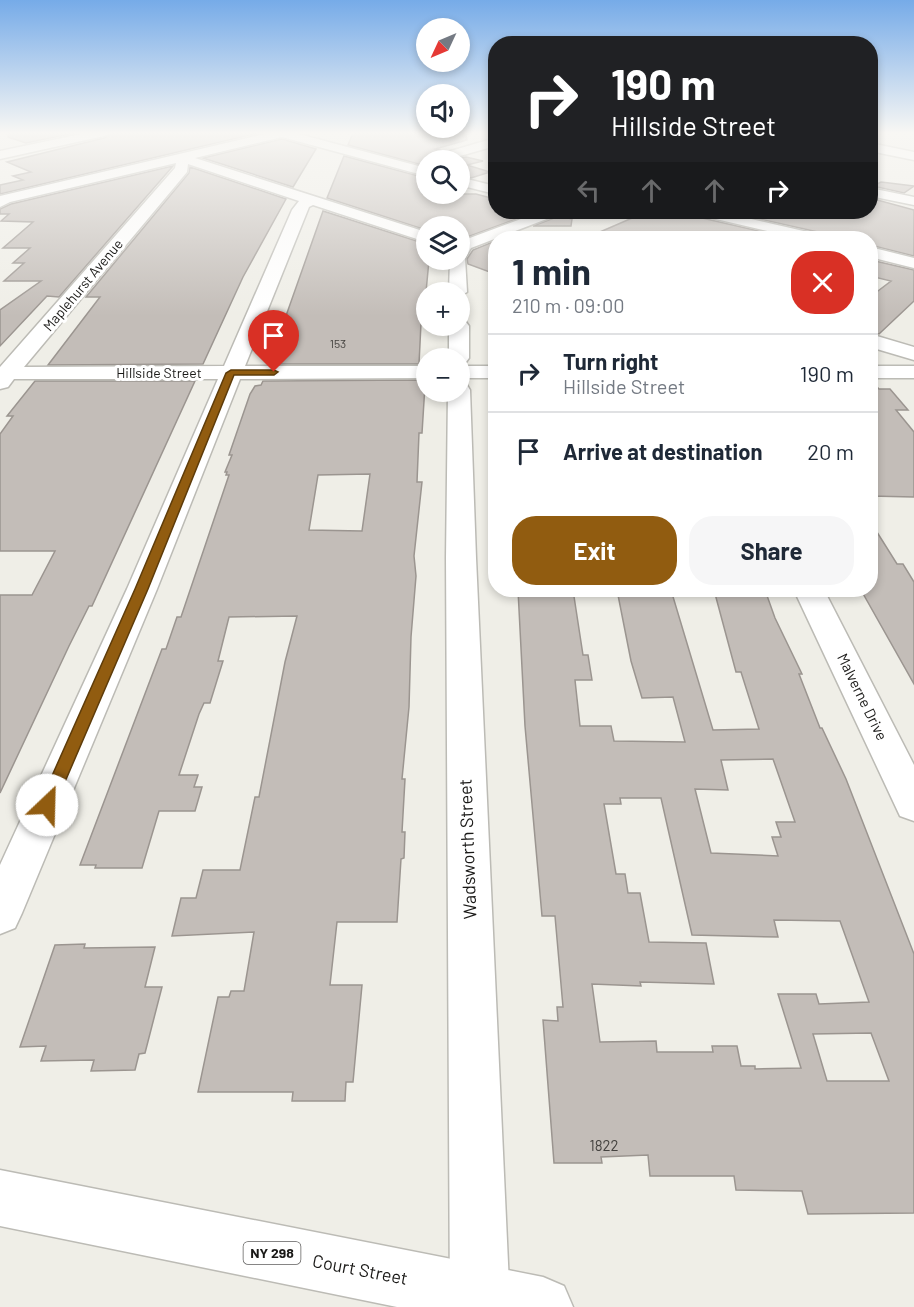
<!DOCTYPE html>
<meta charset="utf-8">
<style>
body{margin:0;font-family:Barlow,sans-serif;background:#f6f6f7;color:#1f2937;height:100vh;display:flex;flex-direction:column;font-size:22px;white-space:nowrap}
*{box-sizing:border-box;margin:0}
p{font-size:20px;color:#747a83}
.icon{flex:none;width:33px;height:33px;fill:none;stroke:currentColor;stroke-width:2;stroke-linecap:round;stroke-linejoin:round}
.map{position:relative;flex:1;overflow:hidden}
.drawer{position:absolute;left:488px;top:231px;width:390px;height:366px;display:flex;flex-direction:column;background:#fff;border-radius:24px;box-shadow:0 3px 9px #0003}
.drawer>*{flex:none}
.top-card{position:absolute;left:488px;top:36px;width:390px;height:183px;border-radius:24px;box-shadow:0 3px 9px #0003;background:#202124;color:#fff;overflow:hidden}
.needle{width:39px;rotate:226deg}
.fabs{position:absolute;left:416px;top:18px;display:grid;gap:12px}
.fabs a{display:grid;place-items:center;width:54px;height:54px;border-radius:50%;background:#fff;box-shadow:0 3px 9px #0003;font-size:30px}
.pin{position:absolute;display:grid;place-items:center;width:51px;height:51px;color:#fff;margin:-62px -26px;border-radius:50% 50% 50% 0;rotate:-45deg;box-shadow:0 0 6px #0007}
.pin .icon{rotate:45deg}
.me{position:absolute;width:66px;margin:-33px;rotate:24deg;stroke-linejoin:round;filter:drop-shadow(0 0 4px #0008)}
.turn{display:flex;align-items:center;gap:21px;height:126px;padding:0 24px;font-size:27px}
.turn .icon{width:78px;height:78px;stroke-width:2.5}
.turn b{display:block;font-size:42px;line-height:51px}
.lanes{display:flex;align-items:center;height:57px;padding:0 24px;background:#0003;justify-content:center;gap:30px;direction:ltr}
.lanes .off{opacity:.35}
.round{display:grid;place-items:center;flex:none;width:63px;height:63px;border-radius:24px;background:#f6f6f7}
.overview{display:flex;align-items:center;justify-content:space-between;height:102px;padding:0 24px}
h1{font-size:36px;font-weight:700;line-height:45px}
.primary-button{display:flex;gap:12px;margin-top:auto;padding:12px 24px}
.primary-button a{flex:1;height:69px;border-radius:24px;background:#915c10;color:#fff;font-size:24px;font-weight:700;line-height:69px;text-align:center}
.primary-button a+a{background:#f6f6f7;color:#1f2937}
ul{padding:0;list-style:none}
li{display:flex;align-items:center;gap:18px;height:78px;padding:0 24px;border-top:2px solid #e0e1e3}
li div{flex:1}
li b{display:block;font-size:22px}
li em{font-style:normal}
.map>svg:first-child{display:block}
</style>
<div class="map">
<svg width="914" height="1307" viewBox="0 0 914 1307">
<rect width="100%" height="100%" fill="#efeee7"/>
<path fill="#c3bdb8" stroke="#9b9590" stroke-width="1.5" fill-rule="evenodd" d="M9 133H74L26 143 8 137Z
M112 133H258L0 194V185L23 180 13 176 31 172 7 162 104 138Z
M353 133H466L467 140 435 149 443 151 428 156 426 166 348 145Z
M282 139 316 149 293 187 203 158Z
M344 156 426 178V192L422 194H476L495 199V212H535L459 240V226H426V230L327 198Z
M466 157 483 161 467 165 490 172 471 178 459 175V160H452Z
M173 166 59 297 47 296 0 346V310L41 281H4L24 263H13L30 248H3L33 222 1 221 9 214H0V209L11 204Z
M190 167 286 199 243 277 203 364 48 365 100 297H86L189 173Z
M881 182 914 186 904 193 873 186Z
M870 198 914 210V256L870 245V238H825L822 233 729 212H870Z
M323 211 426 244V260H429L426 292 422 303 419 364H269Z
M646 212H695L698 217 789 238H586Z
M559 216 572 219 571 226H533Z
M495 241V274L468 264 467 259 473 250Z
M875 261 914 270V301L879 334 870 332V297L891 281 870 276V264Z
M419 380V385H425L422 433H419L417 482H422L414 556 416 576 411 637 409 707 402 779H405L402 832H405L404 858 401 859 397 922H337L330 985H362L353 1082H346L345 1101H292L293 1092H198L218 997H229L231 991H244L254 932 172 936 181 898H196L203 870H240L255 797H259L285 662 297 616 229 617 218 661H223L210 703H204L199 714 179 775H198L194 787H202L195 811H159L142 868H95L96 865H80L162 649H166L177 617H181L229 475H226L227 472H225L232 455H229L250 394 255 386 261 385 263 381ZM370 474 362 531 309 530 318 475Z
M870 380 879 389H890L908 410H896L914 432V497L870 496Z
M35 381H195L92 606H89L69 646 0 793V595H32L55 551H0V434L13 416H7Z
M870 521 897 564H903L914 582V684L861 590H870Z
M518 590H573L583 655H588L592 680H575L580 726H611L614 741 685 742 673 697 642 698 631 661 617 590H671L713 730 759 729 741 672H736L714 590H765L775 618 802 674H799L820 728H822L846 779 914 954V1213L808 1214 802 1191 736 1190 734 1176H650L648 1155 601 1157 602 1163H554L543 1020 558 1021 557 1007H563L555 916H542L525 726ZM773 759 795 822H776L781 837H772L778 856 711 853 695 789 728 790 721 760ZM620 798H661L692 935 778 937 774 920 840 921 869 1002 819 1004 816 994H778L801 1068 755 1069V1066H741L737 1046H712L713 1052H657L656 1041 600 1042 592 984 641 986 640 982 714 984 706 943 649 942 640 893H628L625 874H616L604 804H621ZM871 1033 889 1081H827L813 1034Z
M85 944 84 948 155 947 145 987H162L145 1053 139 1054 135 1070 91 1071 94 1060 41 1061 46 1046 20 1047 55 945Z"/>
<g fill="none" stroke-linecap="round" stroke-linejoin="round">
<g stroke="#bcbbb5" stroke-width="3">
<path id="minor" d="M86 133H110L104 136 0 159V151Z
M269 133H295L426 168V176L282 137 195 158 426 232V242L313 205 309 207 245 366H426V378L240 379 157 589 22 913 15 928 0 934V865L127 589 218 379H14L8 387 0 389V367L175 168 176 163 10 202 0 207V196ZM188 164 299 201 292 210 224 366 24 367 187 172Z
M495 138V146L446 160H428L430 157Z
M870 143 914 152V160L870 151Z
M459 177 495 186V194L459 185Z
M870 188 914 197V205L870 196Z
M540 212H559L557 215 471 248 465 258 467 292 459 297V292H449L450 260H459V242Z
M697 212H721L821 235 823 238H797L699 215Z
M870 247 914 258V268L870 257Z
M459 320 466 322 469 326V358L466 362 459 364V358H449V326H459Z
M870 334 914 347V360L870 347Z
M459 366H495V378H459Z
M870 366H914V378H870Z
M459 383 467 385 470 390 476 558 510 1307H450L446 558 448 392H459Z
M794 590H824L914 765V821L900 816Z"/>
</g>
<g stroke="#bcbbb5" stroke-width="3">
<path id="primary" d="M0 1170 543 1277 564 1286 573 1307H397L0 1226Z"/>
</g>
<use href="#minor" fill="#fff" fill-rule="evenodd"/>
<use href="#primary" fill="#fff" fill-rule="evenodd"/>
</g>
<linearGradient id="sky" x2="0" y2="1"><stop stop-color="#76abe8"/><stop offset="0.42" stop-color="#f8f7f4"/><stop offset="1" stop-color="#f8f7f4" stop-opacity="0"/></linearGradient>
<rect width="914" height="316" fill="url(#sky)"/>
<path fill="#915c10" stroke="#5e3c0a" stroke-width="1.5" d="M231 370H274L278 372 274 375H234L148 589 55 805 53 810 47 812 42 810 39 805 135 589 226 373Z"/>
<g text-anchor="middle" stroke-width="6" stroke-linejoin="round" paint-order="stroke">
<g font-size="12" fill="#44423f">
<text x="338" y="348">153</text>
</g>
<g font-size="14" fill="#1a1917" stroke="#fff">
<text transform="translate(83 285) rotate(-50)" y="5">Maplehurst Avenue</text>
<text x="159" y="378">Hillside Street</text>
</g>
<rect fill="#fff" stroke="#5f5e5d" stroke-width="1.5" x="243.5" y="1242" width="57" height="22" rx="4.5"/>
<g font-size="14" font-weight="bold" fill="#1a1917">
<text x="272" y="1258">NY 298</text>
</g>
<g font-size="15" fill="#1a1917" stroke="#fff">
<text transform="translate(862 697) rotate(64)" y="5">Malverne Drive</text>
</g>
<g font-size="15" fill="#44423f">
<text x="604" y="1151">1822</text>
</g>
<g font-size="18" fill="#1a1917" stroke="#fff">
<text transform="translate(468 849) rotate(-92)" y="6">Wadsworth Street</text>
<text transform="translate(360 1270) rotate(11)" y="6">Court Street</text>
</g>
</g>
</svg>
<div class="fabs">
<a><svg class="needle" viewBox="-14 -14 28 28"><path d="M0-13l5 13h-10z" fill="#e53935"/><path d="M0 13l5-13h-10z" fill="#747a83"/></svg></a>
<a><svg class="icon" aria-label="sound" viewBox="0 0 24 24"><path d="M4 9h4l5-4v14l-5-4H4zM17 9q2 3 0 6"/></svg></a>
<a><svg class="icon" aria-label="search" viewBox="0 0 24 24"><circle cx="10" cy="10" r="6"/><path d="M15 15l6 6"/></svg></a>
<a><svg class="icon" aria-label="layers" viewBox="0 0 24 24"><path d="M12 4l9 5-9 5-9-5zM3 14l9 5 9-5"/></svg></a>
<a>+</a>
<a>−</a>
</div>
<div class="pin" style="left:274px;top:372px;background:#d93025"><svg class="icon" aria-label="arrive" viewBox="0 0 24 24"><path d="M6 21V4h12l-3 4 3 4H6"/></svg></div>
<svg class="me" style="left:47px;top:805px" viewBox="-20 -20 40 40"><circle r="19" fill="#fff"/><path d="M0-13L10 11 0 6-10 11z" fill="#915c10"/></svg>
<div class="top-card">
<div class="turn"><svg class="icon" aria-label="right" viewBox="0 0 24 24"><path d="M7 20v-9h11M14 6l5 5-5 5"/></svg><div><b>190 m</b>Hillside Street</div></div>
<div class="lanes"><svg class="icon off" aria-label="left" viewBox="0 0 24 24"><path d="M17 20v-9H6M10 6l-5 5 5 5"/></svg><svg class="icon off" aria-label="ahead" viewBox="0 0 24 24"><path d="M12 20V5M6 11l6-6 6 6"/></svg><svg class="icon off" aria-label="ahead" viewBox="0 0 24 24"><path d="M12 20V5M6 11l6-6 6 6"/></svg><svg class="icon" aria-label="right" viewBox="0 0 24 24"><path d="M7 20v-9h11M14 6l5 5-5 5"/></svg></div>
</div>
<section class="drawer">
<div class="overview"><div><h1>1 min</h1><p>210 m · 09:00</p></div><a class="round" style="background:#d93025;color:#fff"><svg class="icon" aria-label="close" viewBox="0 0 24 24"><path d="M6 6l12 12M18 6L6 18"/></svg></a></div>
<ul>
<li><svg class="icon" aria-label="right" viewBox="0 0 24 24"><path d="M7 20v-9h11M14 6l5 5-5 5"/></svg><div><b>Turn right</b><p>Hillside Street</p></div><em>190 m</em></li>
<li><svg class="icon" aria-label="arrive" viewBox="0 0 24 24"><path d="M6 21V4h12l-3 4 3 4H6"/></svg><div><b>Arrive at destination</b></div><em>20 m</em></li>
</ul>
<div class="primary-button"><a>Exit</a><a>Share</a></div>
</section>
</div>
